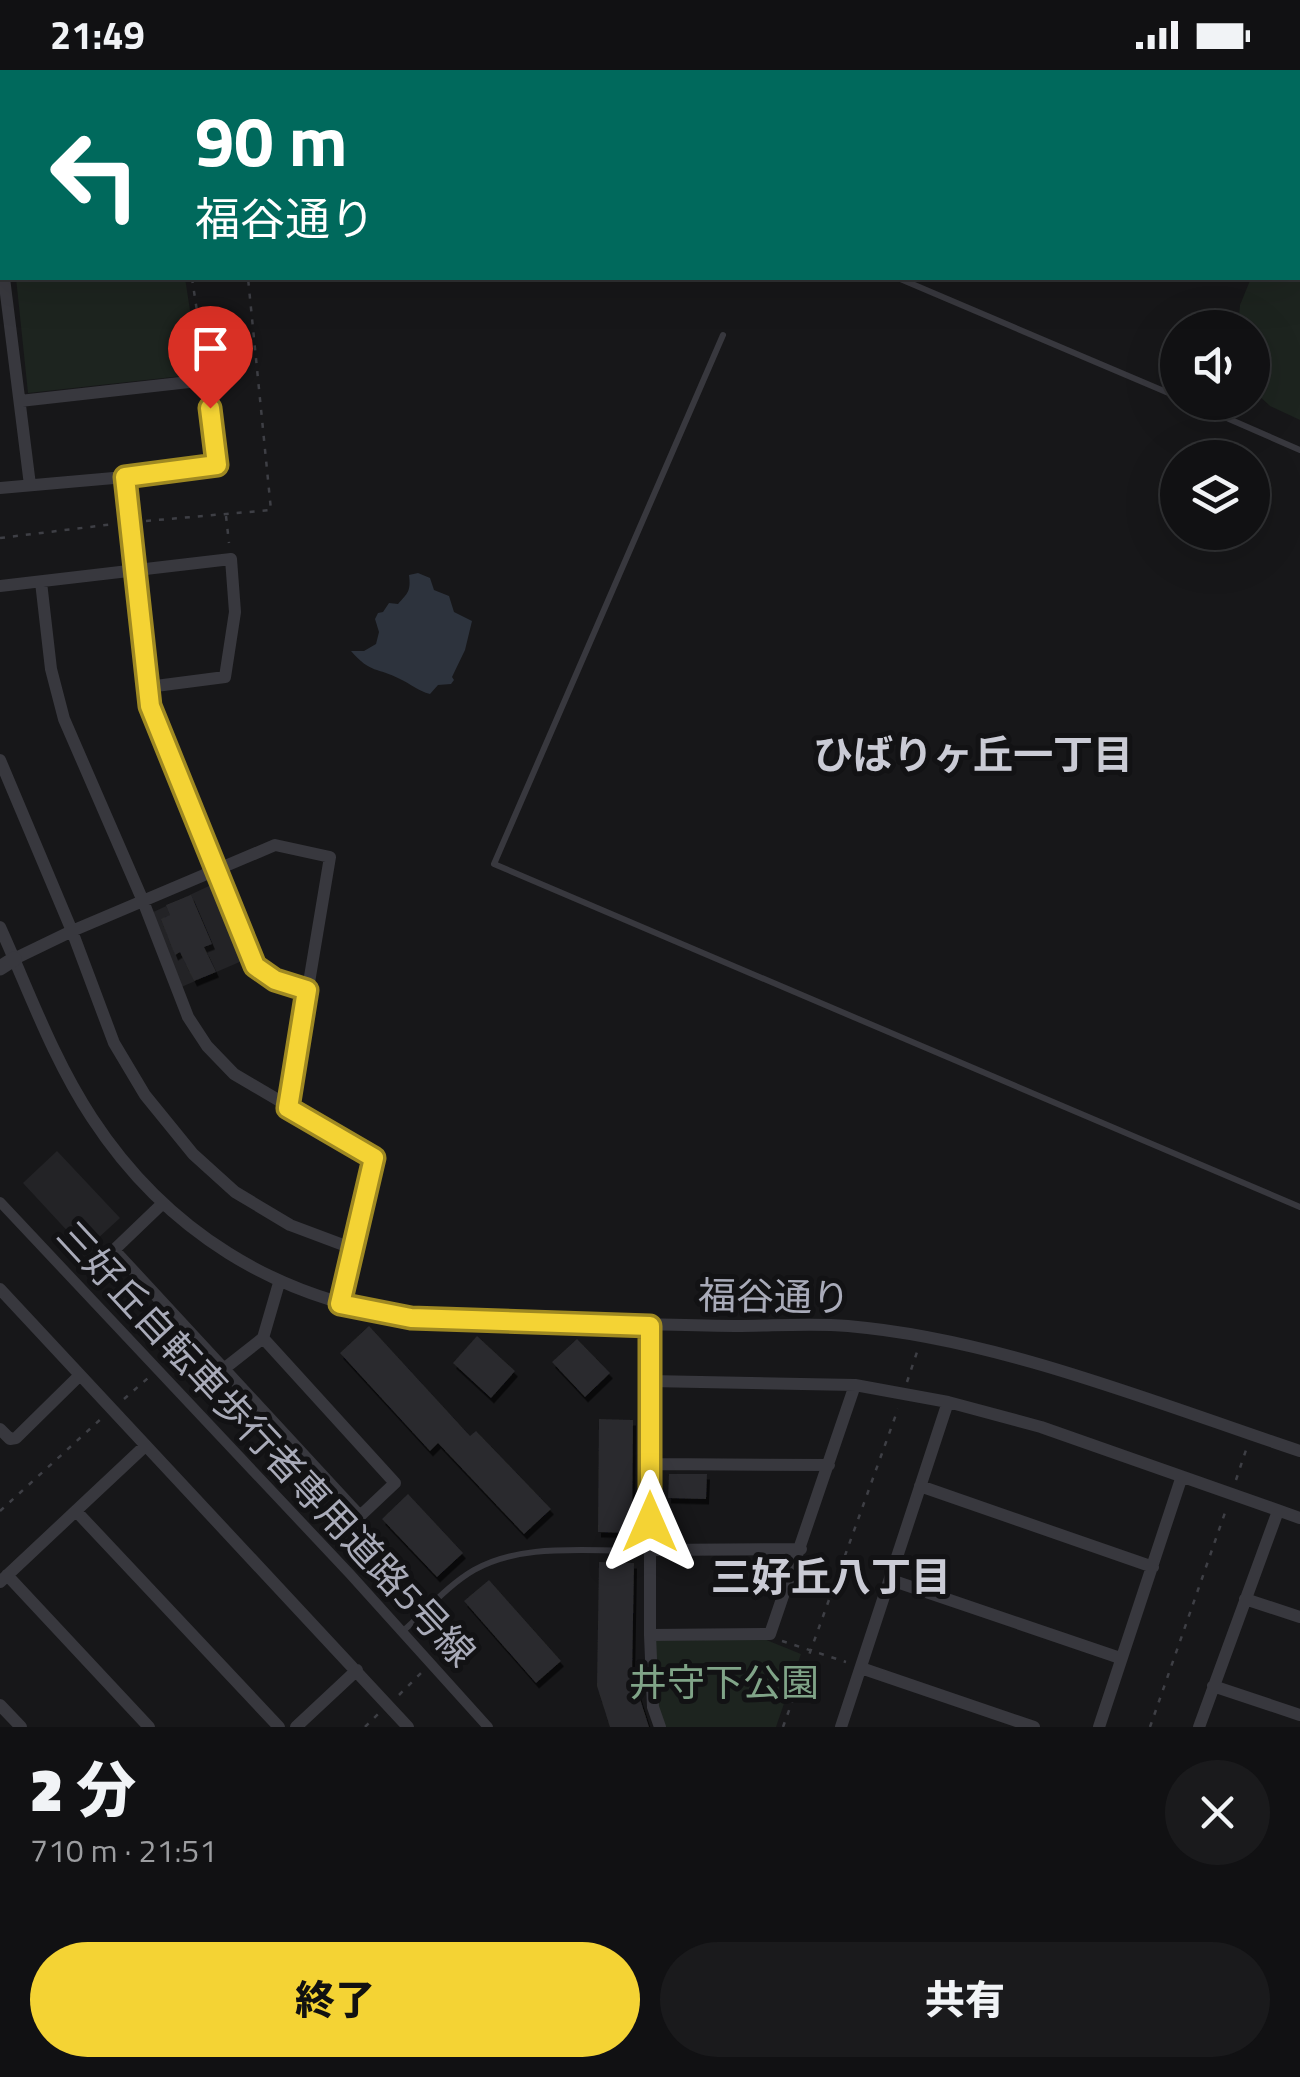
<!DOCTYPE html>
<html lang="ja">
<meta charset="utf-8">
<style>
body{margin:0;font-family:"Titillium Web","Noto Sans JP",sans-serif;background:#1a1a1c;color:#f1f3f6;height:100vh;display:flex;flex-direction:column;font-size:38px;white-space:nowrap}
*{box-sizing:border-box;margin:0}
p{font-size:32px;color:#9c9da0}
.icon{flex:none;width:55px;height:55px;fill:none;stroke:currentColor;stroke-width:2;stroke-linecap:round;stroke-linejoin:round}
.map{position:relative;height:1657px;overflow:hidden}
.drawer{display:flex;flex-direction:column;background:#111113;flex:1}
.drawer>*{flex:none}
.banner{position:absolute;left:0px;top:0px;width:1300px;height:210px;box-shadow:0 10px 40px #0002,0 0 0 2px #303133;background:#00695c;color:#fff;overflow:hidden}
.buttons{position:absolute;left:1160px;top:240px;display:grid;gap:20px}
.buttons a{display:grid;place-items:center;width:110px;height:110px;border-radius:50%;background:#111113;box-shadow:0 10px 40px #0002,0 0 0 2px #303133;font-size:50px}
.pin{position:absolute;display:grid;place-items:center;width:85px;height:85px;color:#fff;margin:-102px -42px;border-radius:50% 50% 50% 0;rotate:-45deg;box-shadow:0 0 10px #0007}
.pin .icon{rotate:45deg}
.me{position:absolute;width:110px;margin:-55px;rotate:0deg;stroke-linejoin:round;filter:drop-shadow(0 0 8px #0008)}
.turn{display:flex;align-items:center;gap:35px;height:210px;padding:0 30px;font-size:45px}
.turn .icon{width:130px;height:130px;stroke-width:2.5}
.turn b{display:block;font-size:70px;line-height:85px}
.round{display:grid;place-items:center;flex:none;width:105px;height:105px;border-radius:52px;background:#1a1a1c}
.head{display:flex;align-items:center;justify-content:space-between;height:170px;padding:0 30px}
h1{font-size:60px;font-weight:800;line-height:75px}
.primary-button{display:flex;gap:20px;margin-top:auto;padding:20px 30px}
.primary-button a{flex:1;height:115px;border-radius:60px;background:#f4d334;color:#111;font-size:40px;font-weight:800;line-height:115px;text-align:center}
.primary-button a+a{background:#1a1a1c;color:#f1f3f6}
.status{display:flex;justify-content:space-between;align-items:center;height:70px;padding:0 50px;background:#111113;direction:ltr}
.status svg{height:28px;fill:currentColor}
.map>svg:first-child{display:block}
</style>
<div class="status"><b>21:49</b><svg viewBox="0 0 49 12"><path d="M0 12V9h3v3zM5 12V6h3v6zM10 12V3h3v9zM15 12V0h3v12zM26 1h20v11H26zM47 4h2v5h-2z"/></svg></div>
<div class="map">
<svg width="1300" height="1657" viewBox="0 0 1300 1657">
<defs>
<filter id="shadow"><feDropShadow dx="3" dy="5.5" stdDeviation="0" flood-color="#0009"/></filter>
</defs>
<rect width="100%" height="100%" fill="#171719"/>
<path fill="#232326" d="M211 815 242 891 179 918 147 845Z
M57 1081 120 1148 85 1180 23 1113Z"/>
<path fill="#1d241f" d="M1300 154V350L1270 336 1253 320 1252 258 1238 257 1240 235 1251 208H1298Z
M16 208H185L200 304 28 323Z
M764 1569 801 1584 776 1657H663L656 1641 647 1571Z"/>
<path fill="#2d333d" d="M418 503 430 508 434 520 449 526 454 542 472 551 465 580 452 607 454 610 451 614 438 615 430 624C418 621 411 614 400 609 377 597 371 604 351 581H364L376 574 379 562 375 549 378 543 383 542 389 533 398 534C408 523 411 521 409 505Z"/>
<path fill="#2a2a2d" filter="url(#shadow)" d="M191 825 212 874 204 877 216 902 194 911 180 882 175 885 161 849 170 845 166 835Z
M369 1256 470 1366 476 1361 551 1439 524 1464 438 1373 430 1381 340 1283Z
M477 1266 515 1301 491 1328 453 1293Z
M577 1269 610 1303 585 1327 552 1292Z
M599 1349 633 1350 632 1463 598 1462Z
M669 1404H707L706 1429 668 1428Z
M408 1424 463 1483 437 1507 382 1449Z
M599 1492 634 1493 632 1604 649 1657H610L597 1616Z
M489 1510 561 1591 536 1613 464 1531Z"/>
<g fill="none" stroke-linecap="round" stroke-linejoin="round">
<path stroke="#3e3f45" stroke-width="2.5" stroke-dasharray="5 8" stroke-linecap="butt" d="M1298 107H1300
M192 208 205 295
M226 446 229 473
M146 451 271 440 248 208
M0 468 114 454
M189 1311 205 1296
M907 1312 917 1282
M124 1329 148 1308
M1236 1410 1246 1380
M0 1441 103 1347
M335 1472 350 1456
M782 1571 846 1592
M399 1625 421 1603
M365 1657 378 1644
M783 1657 898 1339
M1150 1657 1227 1437"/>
<path stroke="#38383e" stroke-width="6" d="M898 208 1178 327
M723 265 494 794 1300 1137
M1190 332 1300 380
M403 1561C426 1541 448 1515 474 1500 526 1471 591 1483 649 1480"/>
<path stroke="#38383e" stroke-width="10" d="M0 1132 350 1504 488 1657"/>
<path stroke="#38383e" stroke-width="12" d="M1242 0 1244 2
M1298 22 1300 21
M0 188 2 192
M4 208 30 415
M125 407 150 635 255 896 275 910 307 920
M0 418 125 407 217 395 207 310 20 331
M41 512 51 599 64 649 143 831 188 947 207 976 234 1004 375 1087 341 1234
M0 516 231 489 235 542 225 607 148 617
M0 690 72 861 114 973 145 1025 193 1084 235 1122 290 1155 354 1179
M0 857C29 921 53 989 92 1048 166 1161 276 1229 409 1247 448 1252 490 1250 530 1251 598 1253 666 1255 735 1256 772 1256 811 1253 848 1256 999 1269 1156 1333 1300 1381
M14 889 72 861 275 775 330 787 288 1038
M163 1133 114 1180 360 1446 395 1413 263 1268 279 1213
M0 1219 408 1657
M650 1255V1565L653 1637 660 1657
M225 1298 263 1268
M650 1311 855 1315 948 1332 1041 1357 1300 1448
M0 1359 10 1369 16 1368 79 1306
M650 1394 829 1395
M920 1416 1153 1497
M76 1441 279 1657
M650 1480 801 1479
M7 1505 149 1657
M891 1510 1120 1588
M0 1512 145 1376
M1245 1529 1300 1547
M650 1565 770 1564 855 1315
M861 1598 1034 1657
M1213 1616 1300 1645
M0 1635 21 1657
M296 1657 357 1600
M841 1657 948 1332
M1099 1657 1181 1409
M1199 1657 1278 1441"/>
<path stroke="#38383e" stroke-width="15" d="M178 0 179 2
M974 2 975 0
M1298 82H1300
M0 126H2
M0 898 14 889"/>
</g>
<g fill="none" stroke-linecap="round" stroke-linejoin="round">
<g stroke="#9f8922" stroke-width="25">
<path id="route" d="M210 338 217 395 125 407 150 636 255 896 275 910 307 920 288 1038 374 1088 340 1234 411 1248 650 1256V1452"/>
</g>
<use href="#route" stroke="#f4d334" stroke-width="18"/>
</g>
<g text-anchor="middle" stroke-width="10" stroke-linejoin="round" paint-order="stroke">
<g font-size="38" fill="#a9abb9" stroke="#121214">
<text transform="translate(774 1227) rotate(1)" y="13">福谷通り</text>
<text transform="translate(266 1374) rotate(47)" y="13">三好丘自転車歩行者専用道路5号線</text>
</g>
<g font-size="38" fill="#80a488" stroke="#121214">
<text x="724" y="1626">井守下公園</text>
</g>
<g font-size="40" font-weight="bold" fill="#cacbd5" stroke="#121214">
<text x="973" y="699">ひばりヶ丘一丁目</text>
<text x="831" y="1521">三好丘八丁目</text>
</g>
</g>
</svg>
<div class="buttons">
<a><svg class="icon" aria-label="sound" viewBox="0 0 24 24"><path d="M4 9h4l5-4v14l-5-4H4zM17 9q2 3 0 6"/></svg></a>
<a><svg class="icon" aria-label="layers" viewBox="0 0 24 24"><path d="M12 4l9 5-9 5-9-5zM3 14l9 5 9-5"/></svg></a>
</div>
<div class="pin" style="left:210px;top:338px;background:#d93025"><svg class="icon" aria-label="arrive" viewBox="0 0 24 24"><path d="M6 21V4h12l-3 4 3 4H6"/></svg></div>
<svg class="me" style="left:650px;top:1452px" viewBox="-20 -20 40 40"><path d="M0-17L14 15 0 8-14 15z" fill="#f4d334" stroke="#fff" stroke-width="4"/></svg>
<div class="banner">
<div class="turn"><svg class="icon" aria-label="left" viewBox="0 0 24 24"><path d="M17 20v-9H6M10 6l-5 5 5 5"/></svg><div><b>90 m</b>福谷通り</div></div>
</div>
</div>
<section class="drawer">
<div class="head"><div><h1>2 分</h1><p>710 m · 21:51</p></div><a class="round"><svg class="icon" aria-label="close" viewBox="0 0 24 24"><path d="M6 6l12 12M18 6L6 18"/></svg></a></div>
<div class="primary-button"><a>終了</a><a>共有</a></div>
</section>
